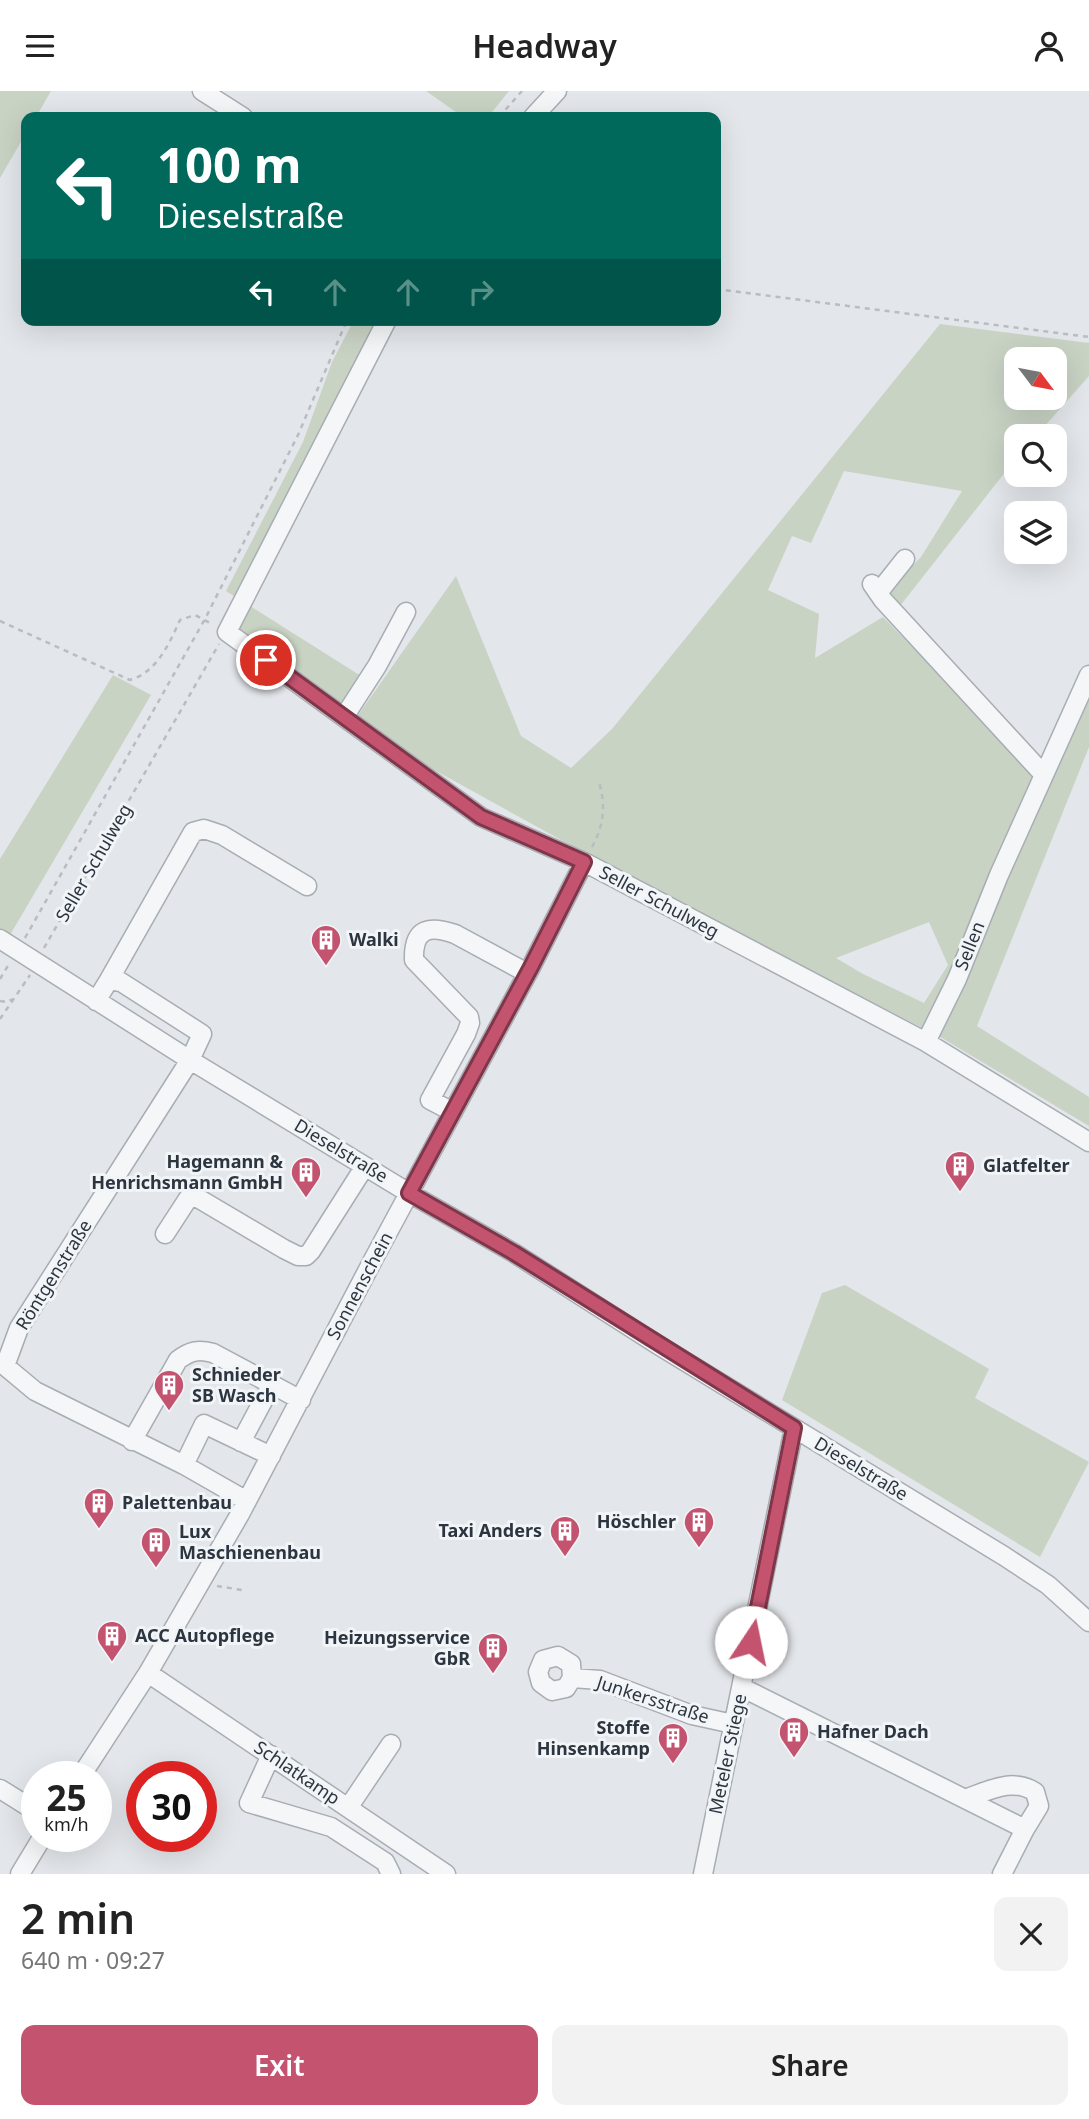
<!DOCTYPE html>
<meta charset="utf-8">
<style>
body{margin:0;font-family:"Noto Sans",sans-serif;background:#f2f2f2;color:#222;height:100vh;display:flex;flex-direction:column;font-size:26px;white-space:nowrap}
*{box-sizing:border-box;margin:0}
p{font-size:23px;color:#767676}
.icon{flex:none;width:38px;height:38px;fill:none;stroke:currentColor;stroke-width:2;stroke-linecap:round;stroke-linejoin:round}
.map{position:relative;height:1783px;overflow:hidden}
.drawer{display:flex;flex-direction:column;background:#fff;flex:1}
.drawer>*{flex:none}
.top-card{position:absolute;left:21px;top:21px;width:700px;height:214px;border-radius:14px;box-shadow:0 7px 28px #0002;background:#00695c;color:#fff;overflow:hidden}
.needle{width:46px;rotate:122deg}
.fabs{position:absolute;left:1004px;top:256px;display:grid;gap:14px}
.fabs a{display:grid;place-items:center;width:63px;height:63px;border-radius:14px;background:#fff;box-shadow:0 7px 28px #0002;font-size:35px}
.speed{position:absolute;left:21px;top:1670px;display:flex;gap:14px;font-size:35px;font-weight:700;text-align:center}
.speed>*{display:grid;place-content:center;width:91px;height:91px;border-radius:50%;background:#fff;box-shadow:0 7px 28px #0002;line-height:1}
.speed small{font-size:18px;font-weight:400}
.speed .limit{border:10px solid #d22;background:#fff;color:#111}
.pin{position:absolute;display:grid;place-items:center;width:60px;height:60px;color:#fff;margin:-30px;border:4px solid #fff;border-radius:50%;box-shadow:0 2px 7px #0007}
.me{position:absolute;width:77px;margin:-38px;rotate:11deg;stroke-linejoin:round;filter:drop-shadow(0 0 5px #0008)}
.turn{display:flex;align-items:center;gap:24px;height:147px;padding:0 21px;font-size:32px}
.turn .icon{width:91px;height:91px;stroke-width:2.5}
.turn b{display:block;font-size:49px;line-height:60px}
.lanes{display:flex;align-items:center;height:66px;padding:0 21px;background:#0003;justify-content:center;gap:35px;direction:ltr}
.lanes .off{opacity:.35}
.round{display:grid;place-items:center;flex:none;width:74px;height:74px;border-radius:14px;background:#f2f2f2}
.summary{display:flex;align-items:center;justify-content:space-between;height:119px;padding:0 21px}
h1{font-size:42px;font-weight:600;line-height:52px}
.cta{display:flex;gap:14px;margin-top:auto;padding:14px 21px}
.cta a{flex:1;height:80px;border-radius:14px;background:#c3536f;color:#fff;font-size:28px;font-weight:600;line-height:80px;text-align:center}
.cta a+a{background:#f2f2f2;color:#222}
header{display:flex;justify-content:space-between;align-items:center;height:91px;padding:0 21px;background:#fff;font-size:32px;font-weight:600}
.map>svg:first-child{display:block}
</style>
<header><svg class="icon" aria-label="menu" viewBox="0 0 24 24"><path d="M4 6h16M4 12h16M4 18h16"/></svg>Headway<svg class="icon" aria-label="person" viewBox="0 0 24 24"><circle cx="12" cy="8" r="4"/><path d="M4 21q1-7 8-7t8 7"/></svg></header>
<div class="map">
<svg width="1089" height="1783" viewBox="0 0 1089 1783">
<rect width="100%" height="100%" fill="#e3e6ea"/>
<path fill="#c9d3c4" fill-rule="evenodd" d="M0 0H51L36 26H26V42L0 87Z
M426 0H509L488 26H463Z
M354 229H380L234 505 226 500 303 351 332 271Z
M940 233 1089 252V285L1036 345H1017V366L900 515 887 500 921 466 962 400 844 380 811 452 792 445 768 499 819 523 815 567 883 526 1049 696 1089 607V656L977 935 1089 1006V1035L942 947 601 771 429 676 356 627 456 485 521 645 571 677 612 638ZM1017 268H1055V306H1017ZM929 831 948 874 924 912 863 883 836 867Z
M247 513 361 585 340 616 235 538Z
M113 584 151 604 0 861V768Z
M845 1194 989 1278 975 1307 1089 1371 1040 1466 782 1309 822 1202Z"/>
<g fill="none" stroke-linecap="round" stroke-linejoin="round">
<g stroke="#a8adb4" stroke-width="21">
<path id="minor" d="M202 0 243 26
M533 26 557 0
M387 229 227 541 481 726 584 771 926 951 1089 1051
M872 493 883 509 1044 684
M878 502 905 468
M344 626 377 575 406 521
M0 848 190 969 409 1102 514 1162 658 1254 1004 1465 1048 1494 1089 1531
M109 889 193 741 204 738 222 744 307 795
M96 910 109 889 121 891 202 943 190 969 19 1237 5 1275 35 1300 184 1374 247 1410
M926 951 957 888 999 784 1089 584
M453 1021 430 1009 466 943 470 932 469 926 414 869C413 837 429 834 455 843L527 882
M165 1143 191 1103 284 1158 298 1165H306L311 1160 365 1075
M132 1350 178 1269C190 1260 198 1258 213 1262L301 1309
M241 1351 272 1293
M184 1374 204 1333 271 1365
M148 1582 446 1783
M572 1587 566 1597 552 1600 541 1592 538 1581 543 1569 558 1565 571 1573 572 1587 600 1589 692 1624 733 1633
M743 1597 1025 1738 1039 1715 1035 1701C1012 1686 988 1700 965 1708
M271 1664 249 1712 331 1736 385 1771 391 1783
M81 1685 148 1582 240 1423 373 1169 531 876 584 771
M0 1698 37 1721
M348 1717 391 1653
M20 1783 43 1745
M703 1783 794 1337
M1002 1783 1025 1738"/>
</g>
<path stroke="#b9bcc1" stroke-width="2.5" stroke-dasharray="5 5" stroke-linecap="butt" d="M499 26 522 0
M716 198 1089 246
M0 530 130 589C157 581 169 553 180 529L195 524 212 533
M592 756C604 734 606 715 599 691
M25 847 205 528 298 344 347 229
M44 857 219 553
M0 888 9 873
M0 910 7 911 13 908
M0 928 30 884
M217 1495 242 1499"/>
<use href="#minor" stroke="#f5f6f8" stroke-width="18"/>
</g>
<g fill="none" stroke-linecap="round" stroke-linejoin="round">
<g stroke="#7f3648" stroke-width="18">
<path id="route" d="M266 569 481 726 584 771 531 876 409 1102 514 1162 794 1337 751 1551"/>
</g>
<use href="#route" stroke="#c3536f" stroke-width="12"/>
</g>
<defs>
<g id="building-pin" transform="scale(1.575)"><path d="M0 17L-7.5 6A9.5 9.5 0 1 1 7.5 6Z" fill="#c3536f" stroke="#f2f5f7"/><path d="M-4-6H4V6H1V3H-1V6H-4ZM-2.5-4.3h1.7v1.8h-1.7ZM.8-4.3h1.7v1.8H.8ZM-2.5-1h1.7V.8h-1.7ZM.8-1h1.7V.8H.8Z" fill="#fff"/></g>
</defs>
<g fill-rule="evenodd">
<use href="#building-pin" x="326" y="849"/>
<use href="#building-pin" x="960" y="1075"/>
<use href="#building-pin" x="306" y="1081"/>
<use href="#building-pin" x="169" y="1294"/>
<use href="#building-pin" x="99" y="1412"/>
<use href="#building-pin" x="699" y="1431"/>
<use href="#building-pin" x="565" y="1440"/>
<use href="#building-pin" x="156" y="1451"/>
<use href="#building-pin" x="112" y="1545"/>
<use href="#building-pin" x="493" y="1557"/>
<use href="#building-pin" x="794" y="1641"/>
<use href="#building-pin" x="673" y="1647"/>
</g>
<g text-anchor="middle" stroke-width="6" stroke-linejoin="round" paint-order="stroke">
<g font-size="18" fill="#2c3540" stroke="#f2f5f7">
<text transform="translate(94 772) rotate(-60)" y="6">Seller Schulweg</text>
<text transform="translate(659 811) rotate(28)" y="6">Seller Schulweg</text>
<text transform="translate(970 855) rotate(-68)" y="6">Sellen</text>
<text transform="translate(341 1060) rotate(31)" y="6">Dieselstraße</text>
<text transform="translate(54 1184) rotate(-58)" y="6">Röntgenstraße</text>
<text transform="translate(360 1195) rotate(-62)" y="6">Sonnenschein</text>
<text transform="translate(861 1378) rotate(31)" y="6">Dieselstraße</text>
<text transform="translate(653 1609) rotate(18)" y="6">Junkersstraße</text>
<text transform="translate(728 1663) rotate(-78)" y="6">Meteler Stiege</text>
<text transform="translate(297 1682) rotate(34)" y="6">Schlatkamp</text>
</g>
<g font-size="18" font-weight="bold" fill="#2c3540" stroke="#f2f5f7" text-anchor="start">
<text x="349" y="855">Walki</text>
<text x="283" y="1077" text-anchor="end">Hagemann &amp;<tspan x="283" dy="21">Henrichsmann GmbH</tspan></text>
<text x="983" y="1081">Glatfelter</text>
<text x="192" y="1290">Schnieder<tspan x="192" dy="21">SB Wasch</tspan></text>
<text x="122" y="1418">Palettenbau</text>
<text x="676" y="1437" text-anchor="end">Höschler</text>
<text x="542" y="1446" text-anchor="end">Taxi Anders</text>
<text x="179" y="1447">Lux<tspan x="179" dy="21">Maschienenbau</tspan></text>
<text x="135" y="1551">ACC Autopflege</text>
<text x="470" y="1553" text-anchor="end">Heizungsservice<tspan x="470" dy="21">GbR</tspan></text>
<text x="650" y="1643" text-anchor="end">Stoffe<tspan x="650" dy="21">Hinsenkamp</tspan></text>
<text x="817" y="1647">Hafner Dach</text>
</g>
</g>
</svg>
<div class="fabs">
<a><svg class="needle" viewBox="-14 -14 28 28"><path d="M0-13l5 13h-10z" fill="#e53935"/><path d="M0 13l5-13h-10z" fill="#767676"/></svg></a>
<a><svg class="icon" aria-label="search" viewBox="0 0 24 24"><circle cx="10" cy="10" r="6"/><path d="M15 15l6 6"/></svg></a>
<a><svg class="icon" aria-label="layers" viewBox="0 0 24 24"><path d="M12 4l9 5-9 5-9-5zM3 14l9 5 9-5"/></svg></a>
</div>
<div class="speed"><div>25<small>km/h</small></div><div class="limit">30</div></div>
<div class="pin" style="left:266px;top:569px;background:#d93025"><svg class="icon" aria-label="arrive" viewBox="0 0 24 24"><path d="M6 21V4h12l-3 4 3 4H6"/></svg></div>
<svg class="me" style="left:751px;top:1551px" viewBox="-20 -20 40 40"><circle r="19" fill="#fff"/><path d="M0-13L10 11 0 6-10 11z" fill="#c3536f"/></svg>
<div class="top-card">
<div class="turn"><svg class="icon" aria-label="left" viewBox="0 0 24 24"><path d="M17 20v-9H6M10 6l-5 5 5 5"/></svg><div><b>100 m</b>Dieselstraße</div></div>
<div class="lanes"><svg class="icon" aria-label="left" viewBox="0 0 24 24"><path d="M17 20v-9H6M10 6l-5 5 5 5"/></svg><svg class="icon off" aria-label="ahead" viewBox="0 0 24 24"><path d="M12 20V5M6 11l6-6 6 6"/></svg><svg class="icon off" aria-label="ahead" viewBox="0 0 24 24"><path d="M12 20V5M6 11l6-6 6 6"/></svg><svg class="icon off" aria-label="right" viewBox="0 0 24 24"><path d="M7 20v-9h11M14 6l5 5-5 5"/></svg></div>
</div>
</div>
<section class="drawer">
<div class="summary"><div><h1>2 min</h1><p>640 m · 09:27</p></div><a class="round"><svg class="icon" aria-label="close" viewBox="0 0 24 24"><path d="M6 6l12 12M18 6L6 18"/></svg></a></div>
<div class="cta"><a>Exit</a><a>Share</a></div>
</section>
